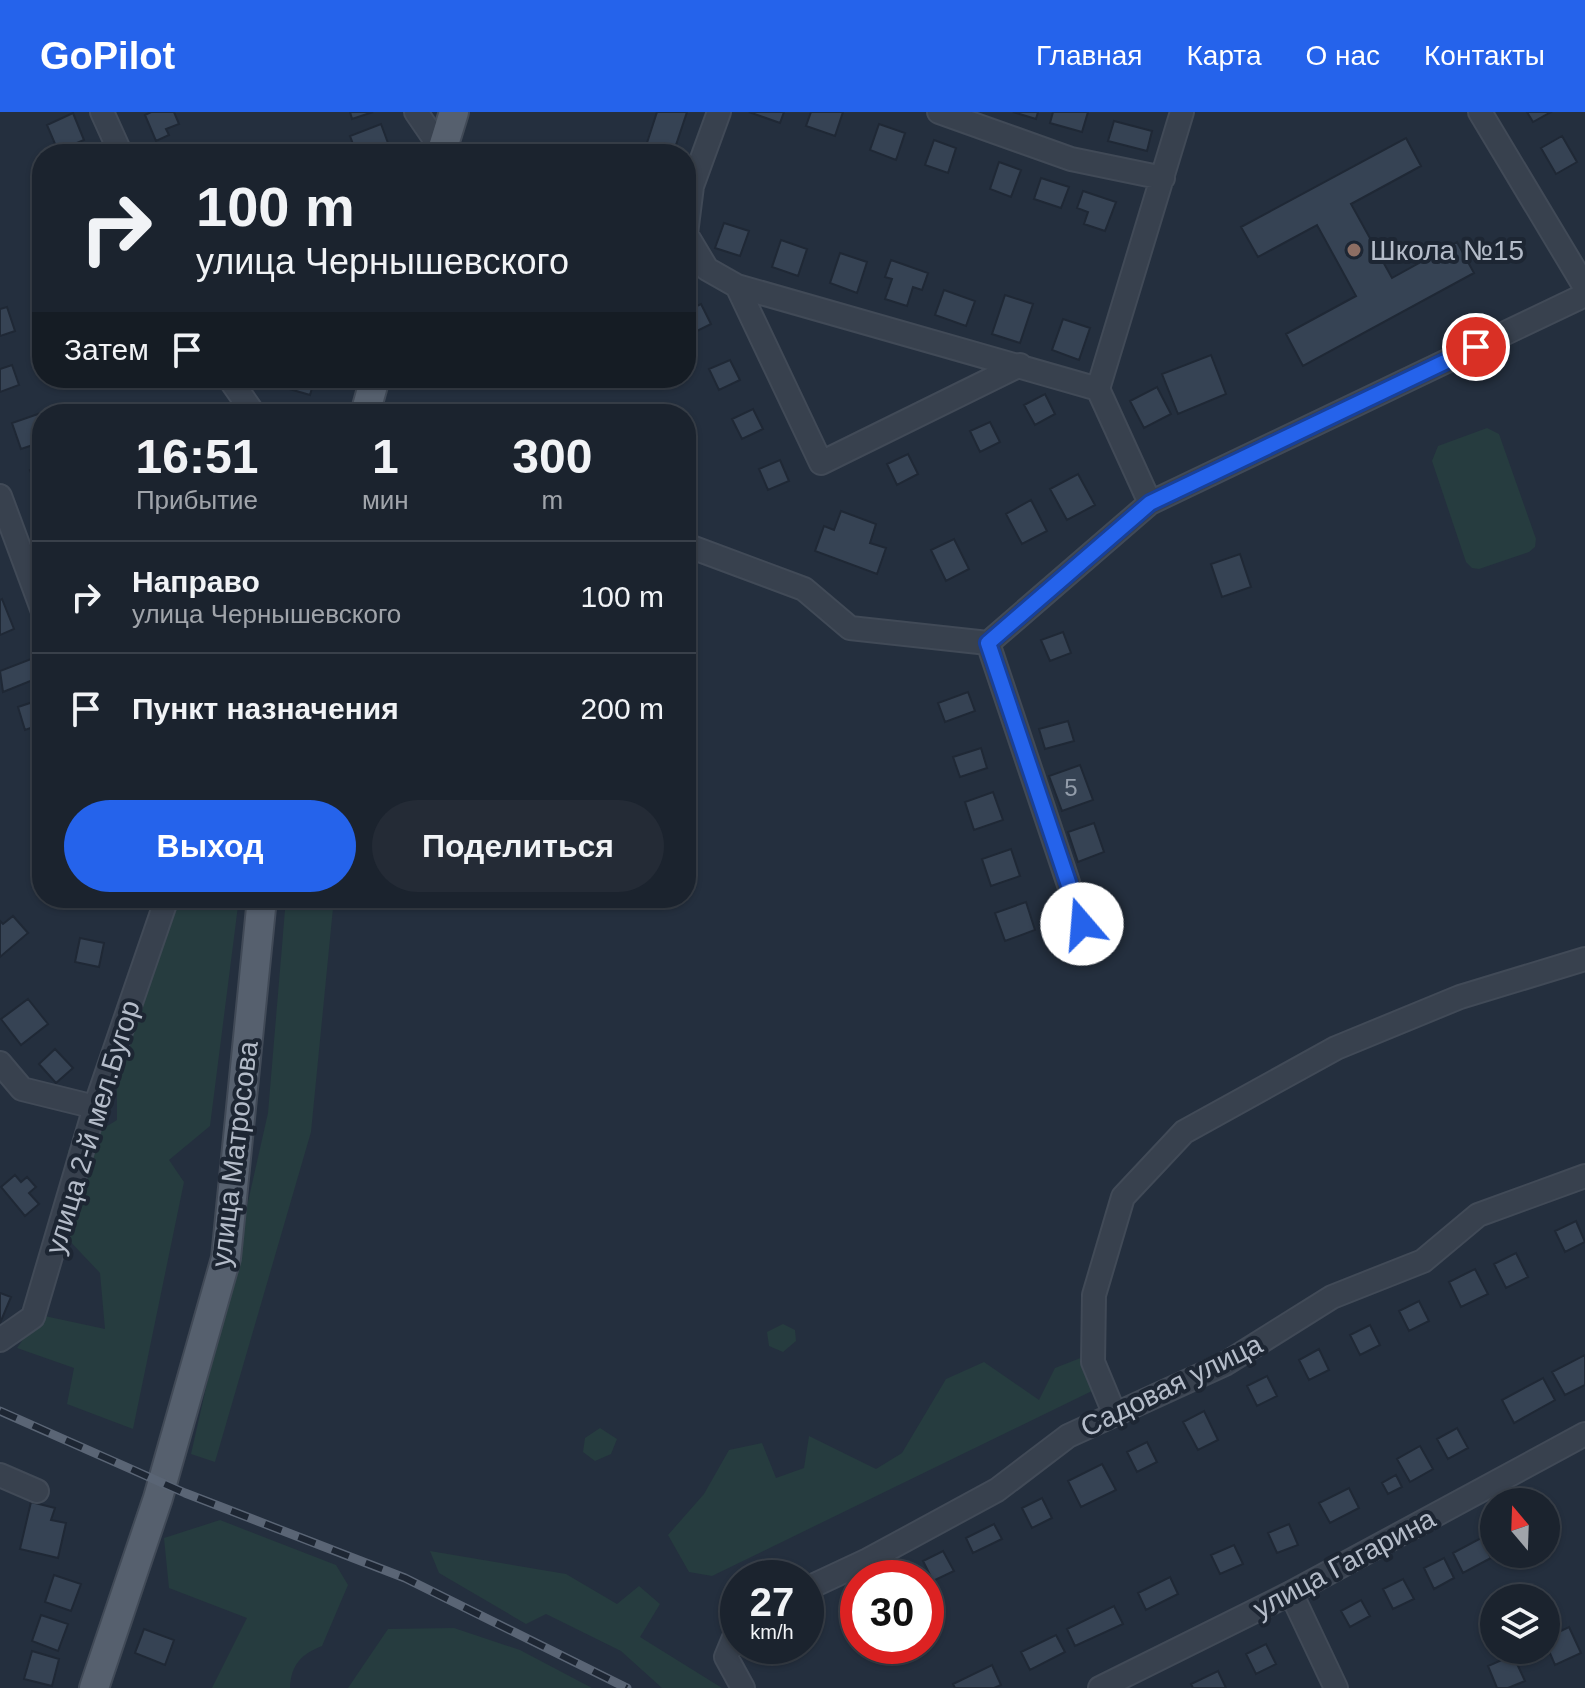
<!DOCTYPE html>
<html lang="ru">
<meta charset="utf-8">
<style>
body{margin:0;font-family:Arial,sans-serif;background:#242b36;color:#f1f3f6;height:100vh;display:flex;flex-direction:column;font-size:30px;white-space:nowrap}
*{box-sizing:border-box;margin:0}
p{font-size:26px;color:#a0a4aa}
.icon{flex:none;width:44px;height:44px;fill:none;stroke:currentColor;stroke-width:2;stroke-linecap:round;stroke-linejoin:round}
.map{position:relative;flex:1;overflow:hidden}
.details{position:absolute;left:32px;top:292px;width:664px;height:504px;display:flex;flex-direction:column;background:#1b232e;border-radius:32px;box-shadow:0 2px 6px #0004,0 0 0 2px #39404a}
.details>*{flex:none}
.guide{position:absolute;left:32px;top:32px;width:664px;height:244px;border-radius:32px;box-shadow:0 2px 6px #0004,0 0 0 2px #39404a;background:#1b232e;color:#f1f3f6;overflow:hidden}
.needle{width:52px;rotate:341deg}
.buttons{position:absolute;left:1480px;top:1376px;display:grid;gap:16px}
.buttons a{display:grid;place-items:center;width:80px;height:80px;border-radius:50%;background:#1b232e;box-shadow:0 2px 6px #0004,0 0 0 2px #39404a;font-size:40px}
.speed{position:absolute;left:720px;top:1448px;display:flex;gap:16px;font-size:40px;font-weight:700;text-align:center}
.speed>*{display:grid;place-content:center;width:104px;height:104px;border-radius:50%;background:#1b232e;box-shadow:0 2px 6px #0004,0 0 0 2px #39404a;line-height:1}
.speed small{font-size:20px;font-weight:400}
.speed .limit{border:12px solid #d22;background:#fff;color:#111}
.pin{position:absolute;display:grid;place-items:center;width:68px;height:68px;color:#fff;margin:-34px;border:4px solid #fff;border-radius:50%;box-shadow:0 2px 8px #0007}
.me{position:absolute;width:88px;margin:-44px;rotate:342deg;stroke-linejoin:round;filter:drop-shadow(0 0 6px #0008)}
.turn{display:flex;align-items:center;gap:28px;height:168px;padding:0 32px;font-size:36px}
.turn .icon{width:104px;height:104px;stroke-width:2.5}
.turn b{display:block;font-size:56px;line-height:68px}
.then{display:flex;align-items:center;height:76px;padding:0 32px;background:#0003;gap:16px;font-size:30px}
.eta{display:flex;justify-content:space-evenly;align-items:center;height:136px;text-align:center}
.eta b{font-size:48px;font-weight:700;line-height:56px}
.button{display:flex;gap:16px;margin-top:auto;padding:16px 32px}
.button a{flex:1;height:92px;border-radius:48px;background:#2563eb;color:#fff;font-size:32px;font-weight:700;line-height:92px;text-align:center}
.button a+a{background:#242b36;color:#f1f3f6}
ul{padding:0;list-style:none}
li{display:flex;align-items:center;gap:24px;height:112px;padding:0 32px;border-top:2px solid #39404a}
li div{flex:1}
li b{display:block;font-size:30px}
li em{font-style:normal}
header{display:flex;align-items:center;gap:48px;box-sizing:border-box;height:112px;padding:0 40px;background:#2563eb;color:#fff}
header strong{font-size:38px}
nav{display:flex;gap:44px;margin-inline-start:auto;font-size:28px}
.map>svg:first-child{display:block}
</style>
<header>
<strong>GoPilot</strong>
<nav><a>Главная</a><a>Карта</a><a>О нас</a><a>Контакты</a></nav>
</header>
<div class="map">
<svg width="1585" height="1576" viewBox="0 0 1585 1576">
<rect width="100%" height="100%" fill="#242f3e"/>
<path fill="#263c3f" d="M1487 316 1499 322 1536 427 1535 435 1529 440 1479 457 1472 456 1466 450 1432 349 1438 334Z
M178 786H239L210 1014 169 1048 184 1070 133 1317 67 1292 74 1256 17 1236 40 1203 105 1217 100 1161 65 1124 68 1038 117 1008V959Z
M286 786H334L311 1020 215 1350 191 1342 268 1001Z
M783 1212 795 1218 796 1229 783 1240 769 1234 767 1220Z
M1083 1245 1092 1279 712 1464 689 1460 668 1423 704 1382 729 1338 762 1331 776 1366 804 1356 809 1324 876 1357 902 1341 946 1267 984 1250 1039 1288 1055 1256Z
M600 1316 617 1327 611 1342 595 1349 583 1340 585 1326Z
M220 1408 336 1453 348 1473 322 1534C301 1542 291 1553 290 1576H212L247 1506 169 1476 164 1426Z
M430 1439 566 1462 617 1492 639 1474 660 1492 640 1525 722 1576H662L621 1539 546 1502 526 1512 439 1461Z
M454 1516 520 1538 592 1576H348L388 1517Z"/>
<path fill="#364354" stroke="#1f2835" stroke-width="2" d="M151 0H174L179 12 166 17 169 23 156 29 145 3Z
M350 0H373L352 7Z
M657 0H687L673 42H660L645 37Z
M749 0H784L780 11Z
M811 0H843L835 24 806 14Z
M1013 0H1038L1036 7Z
M1053 0H1088L1082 20 1050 11Z
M1527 0H1551L1533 10Z
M73 1 84 28 58 39 47 13Z
M1114 9 1152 19 1147 39 1108 29Z
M381 12 392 42H366L364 37 356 40 350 24Z
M879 12 905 21 896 48 870 38Z
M1562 24 1577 50 1556 62 1541 36Z
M1406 26 1421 54 1351 92 1392 166 1457 130 1474 161 1303 254 1286 222 1356 184 1317 113 1258 145 1241 115Z
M934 28 956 36 948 61 925 53Z
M502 32 532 42H499Z
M999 50 1021 58 1011 85 990 77Z
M1041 66 1069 75 1061 96 1034 87Z
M1083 79 1116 90 1105 119 1084 112 1088 100 1077 96Z
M724 111 749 119 740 144 715 136Z
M781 128 807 137 798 164 772 155Z
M840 141 867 150 857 181 830 171Z
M891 148 928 161 922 178 913 175 907 194 885 187 892 167 885 165Z
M944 178 975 189 966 214 935 203Z
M1005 183 1033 192 1020 231 992 222Z
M701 192 711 212 691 222 686 212V199Z
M7 195 15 219 0 224V197Z
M1063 207 1090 216 1079 248 1052 238Z
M1211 243 1226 282 1178 302 1162 262Z
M730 248 740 268 719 278 709 257Z
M12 253 19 273 0 280V257Z
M289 266H315L310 283 286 276Z
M1157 275 1171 302 1144 316 1130 289Z
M1045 282 1055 302 1035 313 1024 293Z
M427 294 451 302H424Z
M753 297 763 317 742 327 732 307Z
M41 301 42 330 21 337 12 311Z
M990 310 1000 330 980 340 970 319Z
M908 342 918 362 897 373 887 352Z
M780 348 789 369 768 378 759 357Z
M42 354V378L38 380 30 358Z
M1078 362 1095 393 1067 408 1050 377Z
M1031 388 1047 419 1022 432 1006 402Z
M841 399 876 412 870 431 886 436 877 462 815 439 824 414 834 418Z
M954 427 969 457 946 469 931 438Z
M1240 442 1251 475 1222 485 1211 452Z
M2 487 14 517 0 523V488Z
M1063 520 1071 541 1050 549 1041 528Z
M31 547 38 566 3 580 0 559Z
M968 580 975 599 945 610 938 591Z
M42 587V612L25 618 18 595Z
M1068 609 1074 629 1045 637 1039 617Z
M981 636 987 656 960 665 953 645Z
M42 644V668L35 646Z
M1080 653 1093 688 1062 699 1049 664Z
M993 680 1003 708 974 718 965 690Z
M1094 711 1104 740 1078 750 1068 720Z
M1011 737 1020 764 991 774 982 747Z
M1026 790 1035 818 1005 829 995 801Z
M13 804 28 821 0 845V809L3 812Z
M1100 817 1108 840 1077 851 1069 828Z
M80 826 104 831 99 855 75 850Z
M28 887 48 912 21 933 1 907Z
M55 937 73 956 56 971 39 952Z
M15 1063 21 1070 27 1065 36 1075 29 1081 39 1092 25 1104 1 1075Z
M1576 1109 1585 1130 1565 1140 1555 1119Z
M1516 1141 1528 1165 1506 1176 1494 1152Z
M1475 1157 1488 1182 1461 1195 1449 1170Z
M0 1181 11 1185 0 1211Z
M1419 1189 1429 1209 1409 1219 1399 1199Z
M1370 1213 1380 1233 1360 1243 1350 1223Z
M1319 1237 1329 1258 1309 1268 1299 1248Z
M1585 1243V1273L1565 1283 1552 1260Z
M1267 1264 1277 1284 1257 1294 1247 1274Z
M1543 1266 1555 1288 1514 1311 1502 1288Z
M1204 1299 1218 1328 1198 1338 1183 1310Z
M1457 1316 1468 1336 1448 1347 1437 1327Z
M1147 1330 1157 1350 1137 1360 1127 1340Z
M1420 1334 1433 1357 1410 1370 1397 1347Z
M1102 1352 1116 1378 1081 1395 1068 1369Z
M1396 1363 1402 1375 1388 1382 1382 1371Z
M1349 1376 1359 1396 1330 1411 1319 1391Z
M1042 1386 1052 1406 1032 1416 1022 1396Z
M31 1390 55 1396 51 1408 66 1411 58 1446 20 1437Z
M994 1412 1002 1427 973 1441 966 1426Z
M1289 1412 1298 1433 1277 1441 1268 1421Z
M1481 1426 1491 1446 1463 1461 1453 1441Z
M1234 1433 1243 1452 1220 1462 1211 1443Z
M943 1439 954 1459 933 1469 923 1449Z
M1444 1446 1454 1466 1434 1477 1424 1456Z
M54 1463 81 1472 71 1499 45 1490Z
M1170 1465 1178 1482 1146 1498 1138 1481Z
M1403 1467 1414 1487 1393 1497 1383 1477Z
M858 1480V1503L849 1485Z
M1361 1488 1370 1504 1350 1515 1341 1499Z
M1114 1494 1123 1512 1075 1534 1067 1517Z
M41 1503 68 1512 58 1539 32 1529Z
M808 1503 818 1524 806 1530V1504Z
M1569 1515 1581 1541 1555 1553 1546 1532V1526Z
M144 1517 174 1528 165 1553 135 1541Z
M1056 1523 1065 1540 1030 1558 1021 1540Z
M1266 1532 1276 1552 1256 1562 1246 1542Z
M32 1539 59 1547 52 1574 24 1567Z
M1513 1543 1525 1569 1508 1576H1497L1488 1554Z
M992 1553 1001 1573 994 1576H955L953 1572Z
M1218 1559 1226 1576H1193L1191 1572Z"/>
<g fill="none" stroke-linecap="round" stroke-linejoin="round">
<g stroke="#414a57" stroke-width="26">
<path id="minor" d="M102 0 121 42
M416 0 442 38
M719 0 692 74 686 122 707 157 737 174 1098 277
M939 0 1071 47 1163 66
M1480 0 1585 175
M737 174 821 351 1020 253
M229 266 254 302
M0 384 42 497
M1150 391 1098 277 1182 0
M686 433 804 477 850 516 988 531 1150 391 1585 183
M988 531 1082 812
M0 951 22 977 95 995
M0 1228 33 1205 95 995 167 786
M1115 1303 1093 1250 1094 1183 1123 1085 1184 1020 1336 936 1460 885 1585 847
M0 1363 37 1379
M806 1477 868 1448 997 1378 1068 1324 1225 1252 1332 1185 1423 1149 1478 1103 1585 1064
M1291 1481 1336 1576
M738 1516 726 1545 743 1576
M1100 1576 1291 1481 1585 1322"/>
</g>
<g stroke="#414a57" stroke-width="32">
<path id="major" d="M441 42 454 0
M365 302 375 266
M94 1576 158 1386 226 1146 262 786"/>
</g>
<use href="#minor" stroke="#38414e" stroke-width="22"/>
<use href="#major" stroke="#56606e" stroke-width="28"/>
<g stroke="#5a6575" stroke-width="9">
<path id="rail" d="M0 1299 185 1381 405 1466 627 1576"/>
</g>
<use href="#rail" stroke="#1d2633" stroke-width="6" stroke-dasharray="18" stroke-linecap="butt"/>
</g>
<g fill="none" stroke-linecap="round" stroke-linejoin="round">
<g stroke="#184099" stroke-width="20">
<path id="route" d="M1082 812 988 531 1150 391 1476 235"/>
</g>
<use href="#route" stroke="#2563eb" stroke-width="14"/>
</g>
<circle fill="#8d6e63" stroke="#1d2633" stroke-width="3" cx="1354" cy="138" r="8"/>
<g text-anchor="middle" stroke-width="8" stroke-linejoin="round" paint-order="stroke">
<g font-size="24" fill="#929caa">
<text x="1071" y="684">5</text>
</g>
<g font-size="28" fill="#b4bcc9" stroke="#1d2633" text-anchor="start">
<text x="1370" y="148">Школа №15</text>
</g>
<g font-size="28" fill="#b4bcc9" stroke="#1d2633">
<text transform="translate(92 1015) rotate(-73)" y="10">улица 2-й мел.Бугор</text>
<text transform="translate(234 1042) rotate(-83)" y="10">улица Матросова</text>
<text transform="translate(1171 1273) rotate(-26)" y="10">Садовая улица</text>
<text transform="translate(1344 1451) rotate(-28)" y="10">улица Гагарина</text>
</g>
</g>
</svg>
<div class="buttons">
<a><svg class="needle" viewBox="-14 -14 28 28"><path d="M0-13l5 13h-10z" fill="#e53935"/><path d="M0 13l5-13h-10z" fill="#a0a4aa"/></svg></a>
<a><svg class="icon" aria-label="layers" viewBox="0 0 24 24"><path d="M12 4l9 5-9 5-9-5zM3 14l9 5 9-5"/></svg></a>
</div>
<div class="speed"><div>27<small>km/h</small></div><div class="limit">30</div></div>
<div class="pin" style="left:1476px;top:235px;background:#d93025"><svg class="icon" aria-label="arrive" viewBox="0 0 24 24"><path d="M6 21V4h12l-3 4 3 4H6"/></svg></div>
<svg class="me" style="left:1082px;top:812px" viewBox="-20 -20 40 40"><circle r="19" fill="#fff"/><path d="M0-13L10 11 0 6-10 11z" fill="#2563eb"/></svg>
<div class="guide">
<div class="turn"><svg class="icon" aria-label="right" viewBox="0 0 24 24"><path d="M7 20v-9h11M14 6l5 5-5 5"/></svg><div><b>100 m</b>улица Чернышевского</div></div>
<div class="then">Затем<svg class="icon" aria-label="arrive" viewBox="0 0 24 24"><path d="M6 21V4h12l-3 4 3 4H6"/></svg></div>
</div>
<section class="details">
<div class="eta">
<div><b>16:51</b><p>Прибытие</p></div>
<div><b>1</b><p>мин</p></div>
<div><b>300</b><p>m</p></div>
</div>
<ul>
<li><svg class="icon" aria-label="right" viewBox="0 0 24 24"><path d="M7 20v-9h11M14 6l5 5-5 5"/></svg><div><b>Направо</b><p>улица Чернышевского</p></div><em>100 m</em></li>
<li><svg class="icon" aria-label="arrive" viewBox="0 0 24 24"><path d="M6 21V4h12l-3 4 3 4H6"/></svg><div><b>Пункт назначения</b></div><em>200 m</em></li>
</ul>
<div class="button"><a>Выход</a><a>Поделиться</a></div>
</section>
</div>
